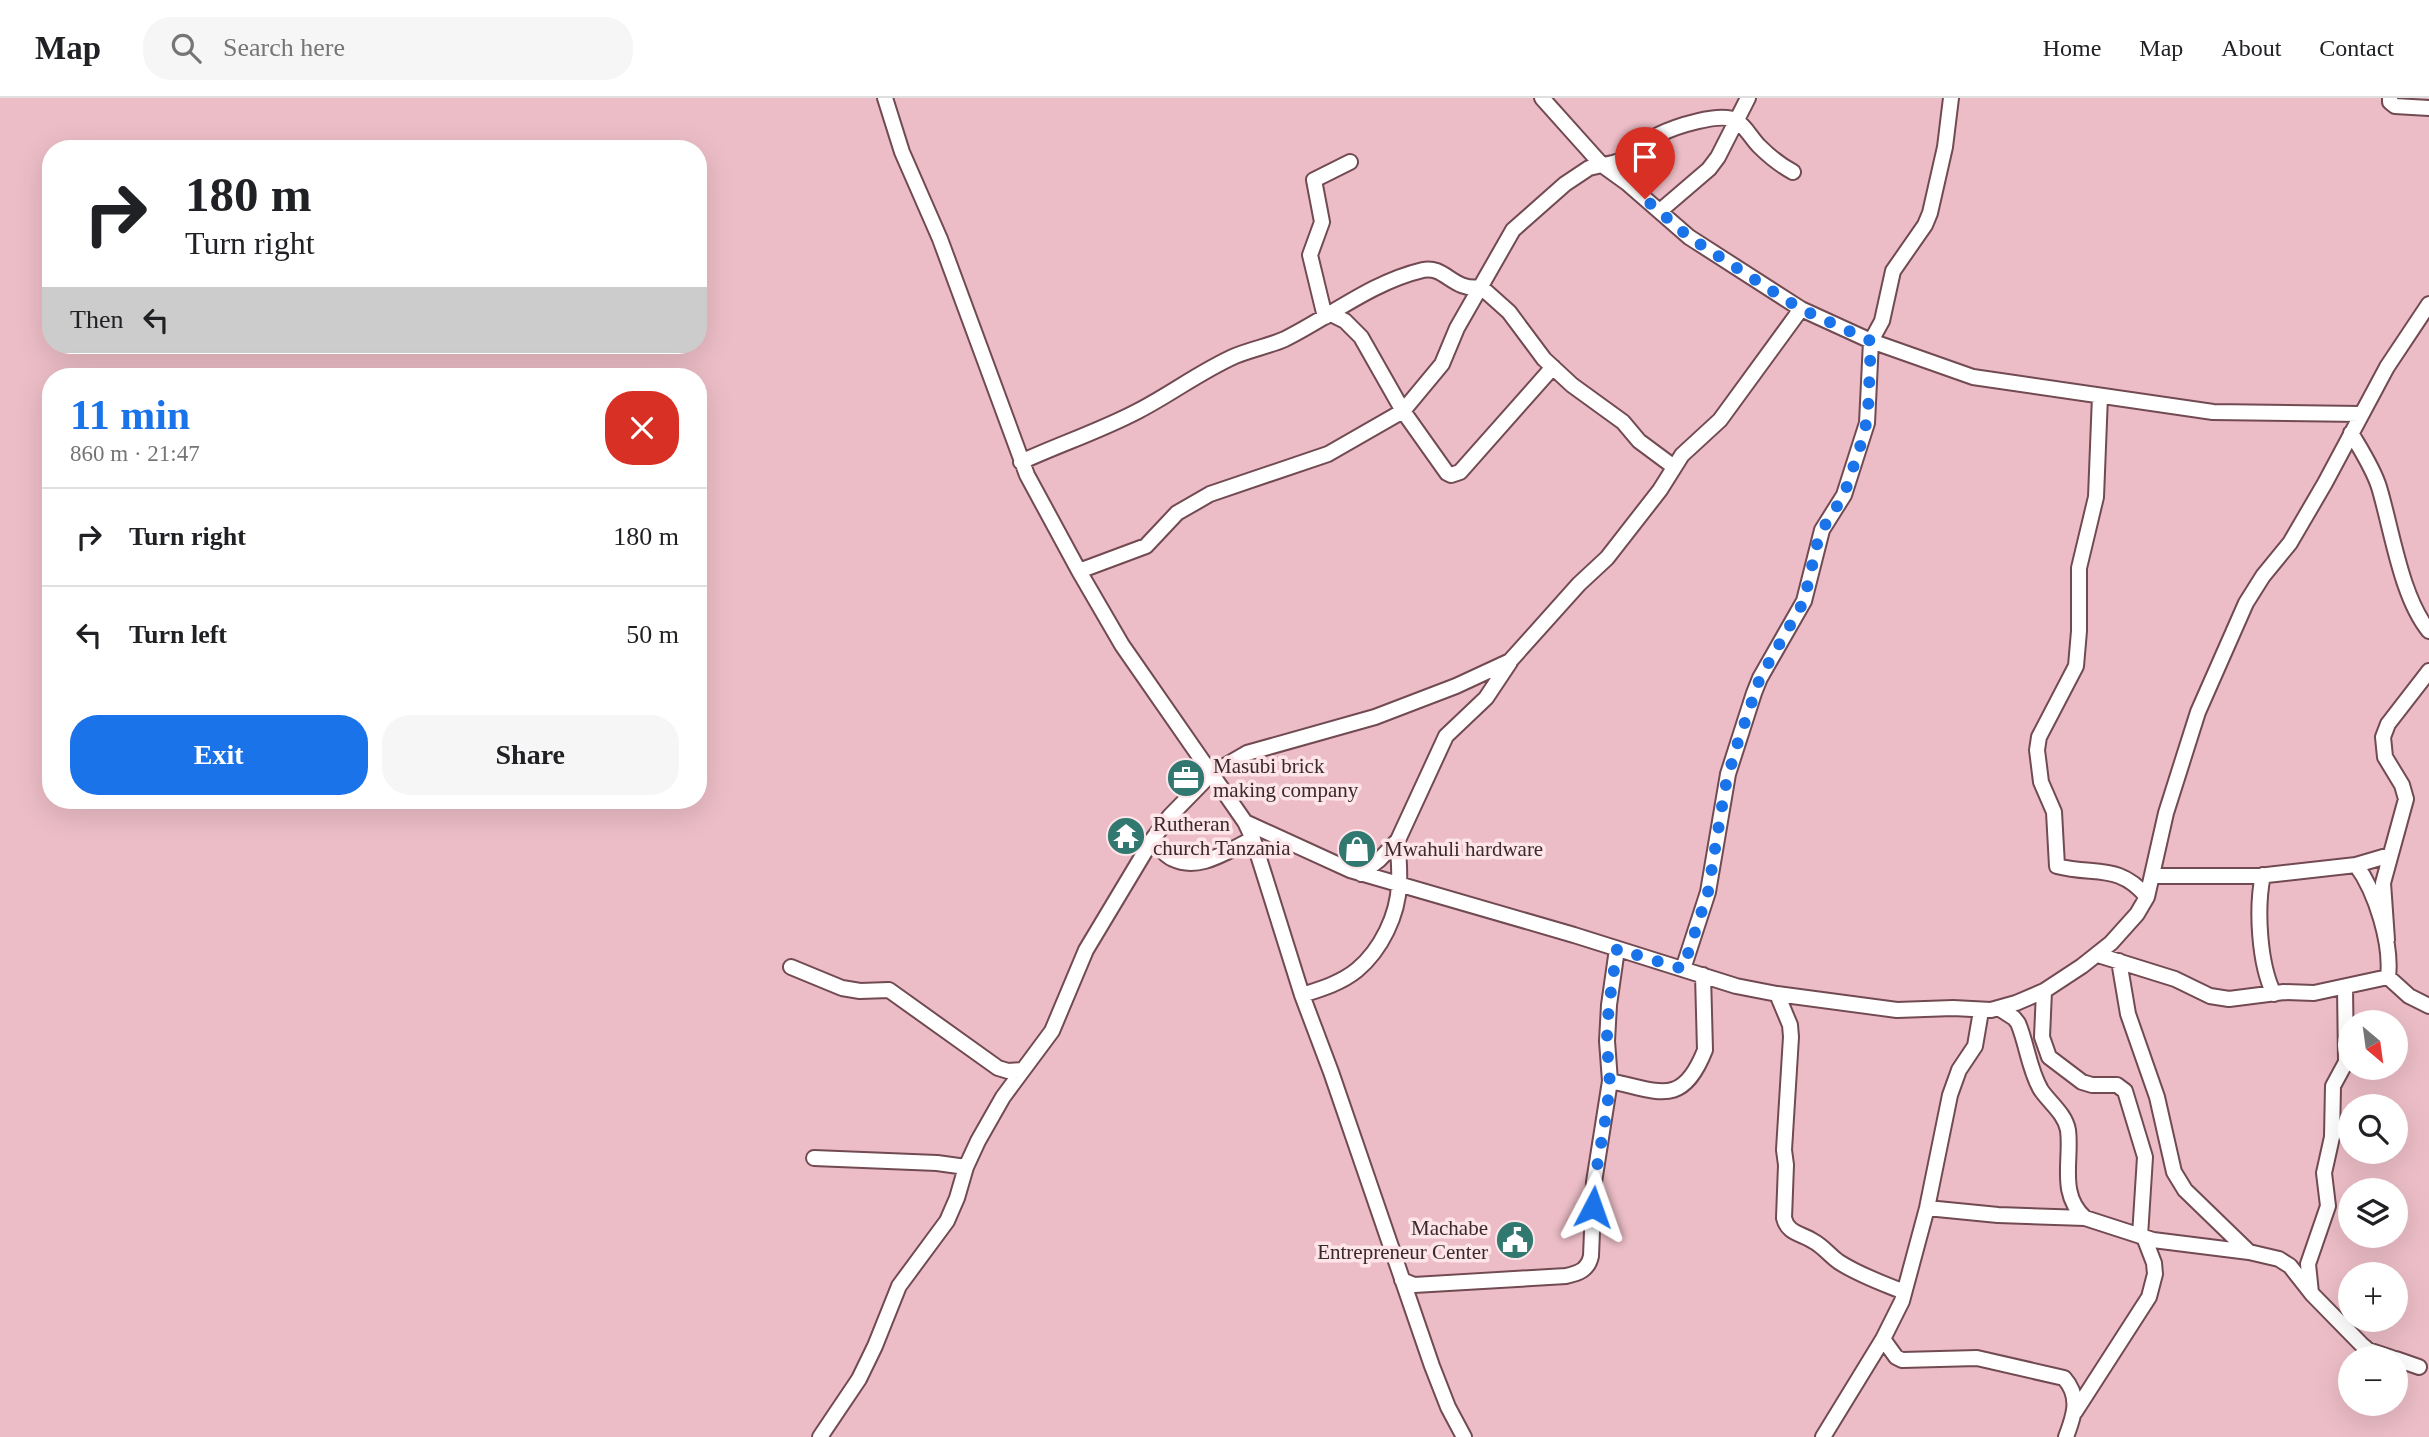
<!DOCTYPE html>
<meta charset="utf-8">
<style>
body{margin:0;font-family:Georgia,serif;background:#f6f6f6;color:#202124;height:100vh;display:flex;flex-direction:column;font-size:26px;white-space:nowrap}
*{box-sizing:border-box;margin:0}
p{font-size:23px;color:#757577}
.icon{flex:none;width:38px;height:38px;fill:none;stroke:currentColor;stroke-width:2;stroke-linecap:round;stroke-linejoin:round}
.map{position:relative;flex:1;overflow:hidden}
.sheet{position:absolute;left:42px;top:270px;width:665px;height:441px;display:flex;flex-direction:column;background:#fff;border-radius:28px;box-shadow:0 7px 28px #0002}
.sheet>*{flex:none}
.guide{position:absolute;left:42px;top:42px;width:665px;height:214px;border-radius:28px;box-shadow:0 7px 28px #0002;background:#fff;color:#202124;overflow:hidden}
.needle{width:46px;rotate:151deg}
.controls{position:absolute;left:2338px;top:912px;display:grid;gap:14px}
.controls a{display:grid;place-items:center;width:70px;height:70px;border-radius:50%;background:#fff;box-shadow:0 7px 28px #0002;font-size:35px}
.pin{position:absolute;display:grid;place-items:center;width:60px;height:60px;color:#fff;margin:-72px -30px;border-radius:50% 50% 50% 0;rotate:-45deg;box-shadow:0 0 7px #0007}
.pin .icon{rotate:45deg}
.me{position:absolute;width:77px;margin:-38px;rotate:4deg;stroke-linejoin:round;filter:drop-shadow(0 0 5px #0008)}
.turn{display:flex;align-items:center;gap:24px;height:147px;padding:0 28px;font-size:32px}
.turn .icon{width:91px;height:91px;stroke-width:2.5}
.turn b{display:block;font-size:49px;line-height:60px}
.then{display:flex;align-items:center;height:66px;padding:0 28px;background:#0003;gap:14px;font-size:26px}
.round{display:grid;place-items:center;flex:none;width:74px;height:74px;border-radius:28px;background:#f6f6f6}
.overview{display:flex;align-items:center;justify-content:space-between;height:119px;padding:0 28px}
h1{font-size:42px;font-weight:800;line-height:52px;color:#1a73e8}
.cta{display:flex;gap:14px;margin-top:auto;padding:14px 28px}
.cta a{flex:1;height:80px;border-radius:28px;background:#1a73e8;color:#fff;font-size:28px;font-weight:800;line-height:80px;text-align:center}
.cta a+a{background:#f6f6f6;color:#202124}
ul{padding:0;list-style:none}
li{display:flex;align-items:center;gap:21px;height:98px;padding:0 28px;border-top:2px solid #e0e0e0}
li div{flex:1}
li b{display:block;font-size:26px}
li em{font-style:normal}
header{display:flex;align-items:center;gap:42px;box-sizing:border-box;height:98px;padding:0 35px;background:#fff;border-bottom:2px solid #e0e0e0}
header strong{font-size:33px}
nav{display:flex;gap:38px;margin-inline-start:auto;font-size:24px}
.search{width:490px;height:63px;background:#f6f6f6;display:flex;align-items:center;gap:18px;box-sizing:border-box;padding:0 24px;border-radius:28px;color:#757577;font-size:26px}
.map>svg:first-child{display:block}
</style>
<header>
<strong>Map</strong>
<div class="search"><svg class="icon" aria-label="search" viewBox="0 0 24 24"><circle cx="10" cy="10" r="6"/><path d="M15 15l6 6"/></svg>Search here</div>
<nav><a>Home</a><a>Map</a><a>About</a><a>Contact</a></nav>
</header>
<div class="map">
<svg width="2429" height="1339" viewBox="0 0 2429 1339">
<rect width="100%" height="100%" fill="#ecbdc6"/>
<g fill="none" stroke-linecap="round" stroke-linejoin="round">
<g stroke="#714a52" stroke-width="18">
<path id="minor" d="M885 0 902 54 940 141 1027 377 1079 473 1122 547 1245 724 1253 741 1302 897 1331 974 1432 1268 1448 1309 1464 1339
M1542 0 1602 67C1634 63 1633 50 1658 37 1674 29 1721 13 1737 23 1745 28 1752 41 1759 48 1769 58 1780 67 1793 74
M2390 0V4L2395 8 2429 10
M1660 113 1709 71 1718 59 1748 0
M1331 216 1345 223 1361 239 1403 313 1447 375 1451 377 1460 374 1553 269
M1325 219 1310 157 1322 124 1314 82 1350 64
M2100 298 2096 399 2079 470V533L2076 568 2039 639 2037 652 2041 684 2054 714 2057 768C2095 778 2119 765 2147 799
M2351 335C2361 352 2373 370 2379 389 2392 432 2401 499 2429 533
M1021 364C1060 346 1100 333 1138 313 1171 296 1201 273 1235 258 1252 251 1269 248 1285 241 1331 218 1372 184 1423 172 1445 167 1453 194 1481 189L1509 214 1544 261 1572 287 1623 324 1639 343 1674 369
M1079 473 1146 448 1177 415 1210 396 1328 356 1403 313 1442 266 1457 230 1513 132 1565 86 1589 70 1602 67 1627 85 1689 139 1801 211 1871 243 1973 279 2213 314 2361 316
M1245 724 1350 772 1574 837 1736 888 1777 896 1897 912 1953 910 1991 912 2016 905 2044 893 2082 868 2111 845 2137 816 2147 799 2166 715 2198 614 2246 505 2263 478 2290 445 2325 385 2387 269 2429 206
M1152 742C1158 748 1165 758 1173 761 1200 774 1228 752 1253 741
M2356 767C2376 794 2392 846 2388 879
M1361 776 1379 762 1398 742 1446 638 1486 600 1510 564
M2263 777C2256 810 2259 866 2274 896
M2152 778H2258L2356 767 2390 757
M2387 842 2383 785 2406 701 2402 687 2385 659 2383 639 2388 626 2429 573
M2098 857 2175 881 2210 898 2229 901 2284 894 2314 895 2388 879 2409 898 2429 908
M2119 863 2128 916 2157 999 2174 1074 2185 1092 2249 1154
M791 869 842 890 860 893 889 892 998 970 1008 973 1022 972
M1683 871 1708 794 1728 676 1754 595 1760 580 1804 503 1822 432 1844 397 1867 325 1871 243 1882 223 1893 173 1925 127 1930 115 1945 49 1951 0
M2044 893 2042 939 2049 959 2082 984 2092 987H2117L2125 993 2145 1059 2140 1138
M1777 896 1790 927 1791 939 1784 1052 1786 1067 1784 1120C1788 1136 1801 1135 1813 1143 1823 1148 1830 1158 1839 1164 1859 1177 1882 1185 1904 1194
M1302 897C1321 891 1341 885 1357 872 1381 852 1398 817 1399 786 1400 772 1398 757 1398 742
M2000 911 2014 920 2018 925C2027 946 2029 972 2041 992 2050 1005 2065 1016 2068 1032 2072 1062 2058 1096 2085 1120L2153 1142 2249 1154 2279 1161 2290 1168 2312 1196 2361 1246 2368 1252 2392 1260
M1610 983C1659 993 1682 1010 1705 952L1703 877
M814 1060 937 1065 966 1069
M1927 1110 1998 1117 2085 1120
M1402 1182 1414 1187 1566 1178C1579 1175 1588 1172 1591 1158L1594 1084 1610 983 1607 943 1609 907 1617 851
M2311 1195 2308 1166 2328 1108 2324 1075 2332 1039 2333 988 2346 964 2345 889
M1883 1241 1896 1259 1902 1262 1977 1260 2064 1280C2081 1299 2074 1318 2066 1339
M2396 1261 2419 1269
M2075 1314 2149 1199 2155 1176 2154 1165 2144 1139
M820 1339 859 1281 875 1248 899 1188 947 1123 957 1100 966 1069 978 1043 1003 999 1052 933 1086 852 1152 742 1170 718 1211 676 1247 655 1375 619 1456 588 1510 563 1579 486 1607 460 1660 392 1682 357 1720 322 1801 211
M1823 1339 1883 1241 1902 1203 1927 1110 1950 997 1959 972 1975 948 1981 913"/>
</g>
<use href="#minor" stroke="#fff" stroke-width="14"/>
</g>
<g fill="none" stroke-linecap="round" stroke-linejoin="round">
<path stroke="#1a73e8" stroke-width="12" stroke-dasharray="0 21.6" d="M1593 1109C1594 1069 1606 1031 1609 991 1611 975 1607 959 1607 943 1607 912 1613 881 1617 851L1683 871 1708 794 1725 690 1735 653 1760 580 1804 503 1818 442 1822 432 1844 397 1864 337 1868 314 1871 243 1801 211 1774 194 1689 139 1645 101"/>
</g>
<defs>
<g id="office-disc" transform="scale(2.0125)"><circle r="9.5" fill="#307870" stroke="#fde5e9"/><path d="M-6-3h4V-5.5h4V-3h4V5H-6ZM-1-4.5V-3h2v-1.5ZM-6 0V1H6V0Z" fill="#fff"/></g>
<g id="temple-disc" transform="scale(2.0125)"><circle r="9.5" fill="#307870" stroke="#fde5e9"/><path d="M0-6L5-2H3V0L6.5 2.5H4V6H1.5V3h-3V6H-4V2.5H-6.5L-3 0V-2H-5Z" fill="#fff"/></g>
<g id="shop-disc" transform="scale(2.0125)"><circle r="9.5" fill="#307870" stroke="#fde5e9"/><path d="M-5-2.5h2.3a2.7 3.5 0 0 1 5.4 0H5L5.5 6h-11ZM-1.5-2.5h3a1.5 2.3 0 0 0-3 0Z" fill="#fff"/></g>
<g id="civic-disc" transform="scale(2.0125)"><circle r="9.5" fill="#307870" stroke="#fde5e9"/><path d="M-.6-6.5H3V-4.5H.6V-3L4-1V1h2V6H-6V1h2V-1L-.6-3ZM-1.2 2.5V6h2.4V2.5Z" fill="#fff"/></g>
</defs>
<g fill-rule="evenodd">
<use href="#office-disc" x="1186" y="680"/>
<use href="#temple-disc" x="1126" y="738"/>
<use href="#shop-disc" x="1357" y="751"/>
<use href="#civic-disc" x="1515" y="1142"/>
</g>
<g text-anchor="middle" stroke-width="7" stroke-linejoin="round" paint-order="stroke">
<g font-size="21" fill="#3a292c" stroke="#fde5e9" text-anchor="start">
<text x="1213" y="675">Masubi brick<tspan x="1213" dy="24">making company</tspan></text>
<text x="1153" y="733">Rutheran<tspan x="1153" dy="24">church Tanzania</tspan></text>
<text x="1384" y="758">Mwahuli hardware</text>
<text x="1488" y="1137" text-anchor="end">Machabe<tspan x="1488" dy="24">Entrepreneur Center</tspan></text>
</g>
</g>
</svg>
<div class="controls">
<a><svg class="needle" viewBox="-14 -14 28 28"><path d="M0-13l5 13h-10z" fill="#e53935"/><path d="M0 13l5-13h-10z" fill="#757577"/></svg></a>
<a><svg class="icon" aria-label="search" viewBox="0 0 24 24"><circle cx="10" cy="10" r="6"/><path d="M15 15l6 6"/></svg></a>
<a><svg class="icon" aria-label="layers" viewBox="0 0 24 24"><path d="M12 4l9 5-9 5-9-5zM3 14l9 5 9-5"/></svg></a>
<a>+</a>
<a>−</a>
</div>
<div class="pin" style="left:1645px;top:101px;background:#d93025"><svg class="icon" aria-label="arrive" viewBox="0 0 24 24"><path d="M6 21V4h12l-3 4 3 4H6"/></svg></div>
<svg class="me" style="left:1593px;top:1109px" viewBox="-20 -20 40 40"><path d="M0-17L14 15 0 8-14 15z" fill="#1a73e8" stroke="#fff" stroke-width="4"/></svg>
<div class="guide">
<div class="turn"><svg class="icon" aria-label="right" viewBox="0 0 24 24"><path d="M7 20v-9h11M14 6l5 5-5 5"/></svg><div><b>180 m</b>Turn right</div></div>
<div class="then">Then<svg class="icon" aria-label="left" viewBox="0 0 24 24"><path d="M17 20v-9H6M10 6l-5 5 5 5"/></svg></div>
</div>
<section class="sheet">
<div class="overview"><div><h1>11 min</h1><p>860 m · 21:47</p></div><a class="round" style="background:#d93025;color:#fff"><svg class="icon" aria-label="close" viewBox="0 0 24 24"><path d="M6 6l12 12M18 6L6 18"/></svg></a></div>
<ul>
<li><svg class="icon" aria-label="right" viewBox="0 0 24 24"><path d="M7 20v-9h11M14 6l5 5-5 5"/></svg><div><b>Turn right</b></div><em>180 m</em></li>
<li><svg class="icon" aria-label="left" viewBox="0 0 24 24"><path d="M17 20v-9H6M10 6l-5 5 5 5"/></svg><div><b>Turn left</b></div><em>50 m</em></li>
</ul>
<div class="cta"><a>Exit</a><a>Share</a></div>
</section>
</div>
